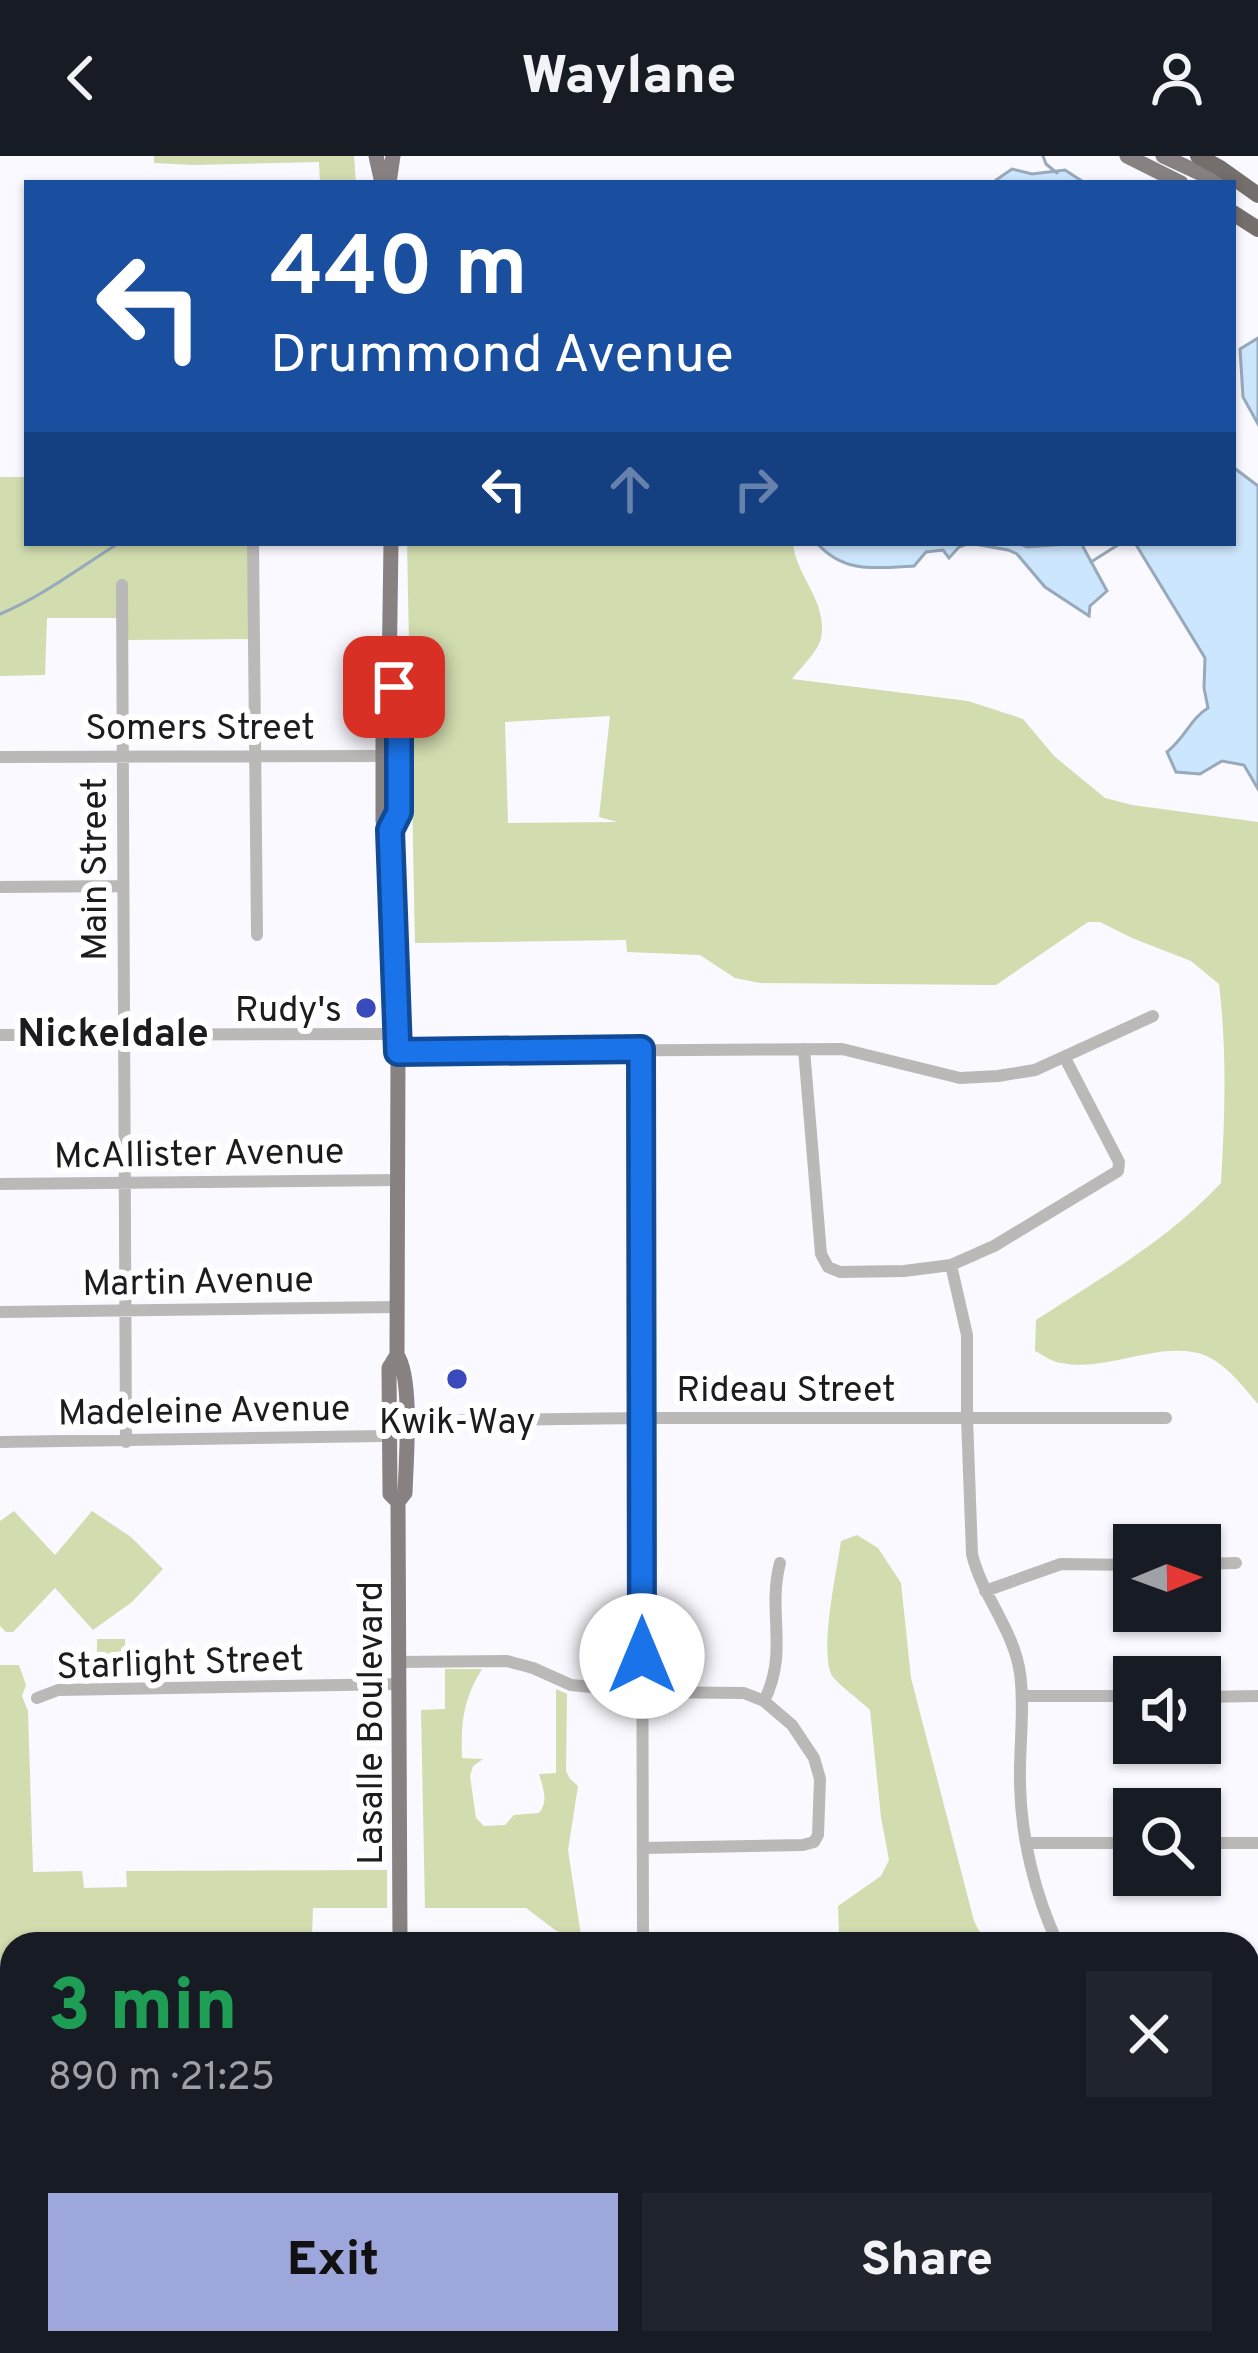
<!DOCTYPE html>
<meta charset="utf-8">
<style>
body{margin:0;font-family:Overpass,sans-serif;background:#20242c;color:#f1f3f6;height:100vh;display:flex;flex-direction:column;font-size:45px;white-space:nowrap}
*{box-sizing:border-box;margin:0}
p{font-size:39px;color:#9ea1a6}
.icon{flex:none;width:66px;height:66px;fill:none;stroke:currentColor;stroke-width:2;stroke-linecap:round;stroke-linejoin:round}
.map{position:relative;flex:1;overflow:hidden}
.drawer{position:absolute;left:0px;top:1776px;width:1260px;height:423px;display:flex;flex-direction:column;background:#171b24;border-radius:36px 36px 0 0;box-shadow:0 3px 9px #0004}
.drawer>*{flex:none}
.banner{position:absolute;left:24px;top:24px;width:1212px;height:366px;border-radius:0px;box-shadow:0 3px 9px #0004;background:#1a4fa0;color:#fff;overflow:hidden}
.needle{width:78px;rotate:89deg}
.buttons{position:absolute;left:1113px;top:1368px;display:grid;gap:24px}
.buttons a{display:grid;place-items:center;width:108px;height:108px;border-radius:0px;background:#171b24;box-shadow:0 3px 9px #0004;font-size:60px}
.pin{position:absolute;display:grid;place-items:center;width:102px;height:102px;color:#fff;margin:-51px;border-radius:24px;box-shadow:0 6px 18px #0006}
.me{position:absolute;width:132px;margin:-66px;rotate:0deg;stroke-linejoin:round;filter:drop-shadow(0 0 9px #0008)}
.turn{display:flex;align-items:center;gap:42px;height:252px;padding:0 48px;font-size:54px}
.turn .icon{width:156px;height:156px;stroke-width:2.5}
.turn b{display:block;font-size:84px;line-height:102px}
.lanes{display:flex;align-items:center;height:114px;padding:0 48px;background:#0003;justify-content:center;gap:60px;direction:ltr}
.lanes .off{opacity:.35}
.round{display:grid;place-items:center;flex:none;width:126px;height:126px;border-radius:0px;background:#20242c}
.head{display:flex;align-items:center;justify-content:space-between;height:204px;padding:0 48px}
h1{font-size:72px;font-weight:800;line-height:90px;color:#1e9e55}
.action{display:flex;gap:24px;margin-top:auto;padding:24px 48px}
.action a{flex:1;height:138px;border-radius:0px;background:#9ea7dc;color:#111;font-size:48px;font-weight:800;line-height:138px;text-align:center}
.action a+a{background:#20242c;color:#f1f3f6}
header{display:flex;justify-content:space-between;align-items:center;height:156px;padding:0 48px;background:#171b24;font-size:54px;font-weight:800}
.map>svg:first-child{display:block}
</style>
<header><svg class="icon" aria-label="back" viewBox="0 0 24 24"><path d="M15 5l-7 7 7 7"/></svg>Waylane<svg class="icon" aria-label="person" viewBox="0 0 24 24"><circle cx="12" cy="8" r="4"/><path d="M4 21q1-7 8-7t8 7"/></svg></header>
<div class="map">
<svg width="1258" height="2197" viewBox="0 0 1258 2197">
<rect width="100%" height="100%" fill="#f9f9ff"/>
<path fill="#fde9f8" d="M28 2187H224V2197H0V2192Z"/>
<path fill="#d1dcaf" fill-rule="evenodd" d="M154 0H354L356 27H320L319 6 193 9 154 7Z
M0 321H27V387H252L253 483 123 484 122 462H47L45 519 0 520Z
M407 387H793C796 421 828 445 821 482 818 496 800 512 792 523L968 545 1023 563 1054 600 1105 642 1132 649 1258 666V1248C1241 1228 1220 1200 1193 1196 1148 1189 1105 1216 1061 1207 1052 1206 1043 1199 1035 1195L1036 1164C1101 1122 1168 1084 1221 1027 1225 959 1227 895 1219 828L1191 805 1132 782 1100 766H1088L996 829 760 827 735 822 700 799 627 796 626 784 415 787ZM610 560 599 661 617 666 508 667 505 566Z
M14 1355 55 1399 92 1355 131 1381 163 1413 132 1446 93 1474 55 1432 13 1476H6L0 1470V1365Z
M857 1379 878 1392 901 1427 911 1522 974 1765 986 1788H844L839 1779 838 1750 881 1720 889 1704 881 1661 870 1554C863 1547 837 1527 833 1521 818 1500 837 1414 841 1385Z
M97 1483H125V1503L97 1504Z
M0 1509H19L26 1529 22 1540 28 1555 33 1716 82 1715 84 1732 127 1731 126 1715 387 1714V1752H313L312 1778 277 1779V1788H12V2187H28L0 2192Z
M445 1513H482C463 1544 461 1566 462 1602L483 1603 473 1610 470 1620 476 1662 484 1670 505 1669 514 1659 539 1657C549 1645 543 1632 539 1618L556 1617V1533L567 1538 566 1615 570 1623 578 1630 568 1694 582 1786 555 1774 526 1752H425L421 1554 445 1553Z"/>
<path fill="#cce6fd" stroke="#97a9ba" stroke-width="3" d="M1012 13 1032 18 1065 14 1085 27H996V24Z
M1258 182V268L1243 241 1240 193Z
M1233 311 1258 330V633L1244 609 1222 605 1200 618 1176 616 1167 596C1186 581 1190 563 1208 552L1204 532 1205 502 1135 387H1233Z
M817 387H1018L1027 391 1081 387 1107 435 1090 450 1089 460 1045 431 1017 398 1008 394 969 387 959 391 949 402 943 394 926 396 914 410C876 412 844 418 817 387Z"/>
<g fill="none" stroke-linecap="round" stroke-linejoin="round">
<path stroke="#97a9ba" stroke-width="3" d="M1043 0 1046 8 1057 17
M1091 406 1121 387
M0 458C43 440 79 412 119 387
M0 1901 12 1900"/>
<path stroke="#bbb8b8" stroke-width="12" d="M253 387 257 779
M122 429 126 1286
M0 601 392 600
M0 731 123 730
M0 879 398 878
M641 893 643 1788
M804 893 821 1098 828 1111 840 1116 904 1115 951 1109 994 1090 1118 1015 1119 1006 1065 902
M398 896 842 893 960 922 998 920 1035 914 1153 860
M0 1028 398 1024
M951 1109 967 1179V1262L972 1398C982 1440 1014 1474 1020 1517 1025 1554 1019 1591 1020 1628 1021 1682 1035 1739 1058 1788
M0 1156 397 1151
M0 1286 382 1280 417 1265 641 1262H1166
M1200 1408 1236 1407
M985 1435 1061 1408 1134 1409
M398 1506 507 1505 533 1512 571 1529 642 1536 744 1537 764 1545 792 1569 814 1602 820 1623 818 1679 814 1686 803 1689 644 1692
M1022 1540H1134
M1200 1541 1258 1540
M37 1542 58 1534 398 1528
M764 1545C789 1496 767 1456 780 1407
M1026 1687H1134
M1200 1687H1258
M1248 2165 1258 2166
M703 2187V2197
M827 2187V2197
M943 2187 950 2197
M1109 2197 1114 2187"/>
<path stroke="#878281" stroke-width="15" d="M376 0 382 27
M1127 0 1181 27
M1163 0 1221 27
M389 27 393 0
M391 387 389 525 383 539V665L390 674 398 896 397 1199C413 1222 406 1305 405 1337L398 1346 400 1788
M389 525 399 537V656L390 674
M397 1199 389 1212 390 1338 398 1346
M402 2187V2197"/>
<path stroke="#746e6d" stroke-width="16" d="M1198 0 1220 12 1258 39
M1233 57 1258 73"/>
</g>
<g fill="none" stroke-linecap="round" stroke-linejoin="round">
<g stroke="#114b97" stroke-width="30">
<path id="route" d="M394 531 399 537V656L390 674 398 896 641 893 642 1500"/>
</g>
<use href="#route" stroke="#1a73e8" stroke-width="21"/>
</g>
<g fill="#394abc" stroke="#fff" stroke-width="4.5">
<circle cx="366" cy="852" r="12"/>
<circle cx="457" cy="1223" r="12"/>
</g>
<g text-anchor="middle" stroke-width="12" stroke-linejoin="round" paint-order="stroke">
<g font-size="36" fill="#1c1c1e" stroke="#fff">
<text x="200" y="583">Somers Street</text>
<text transform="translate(93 713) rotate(-90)" y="13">Main Street</text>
<text transform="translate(199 996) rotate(-1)" y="13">McAllister Avenue</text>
<text transform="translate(198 1124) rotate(-1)" y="13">Martin Avenue</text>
<text x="786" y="1245">Rideau Street</text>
<text transform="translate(204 1253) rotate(-1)" y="13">Madeleine Avenue</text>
<text transform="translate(180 1505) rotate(-2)" y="13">Starlight Street</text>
<text transform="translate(369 1567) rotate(-90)" y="13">Lasalle Boulevard</text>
</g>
<g font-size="36" fill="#1c1c1e" stroke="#fff" text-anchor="end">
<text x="342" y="865">Rudy's</text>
<text x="457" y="1277" text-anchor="middle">Kwik-Way</text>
</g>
<g font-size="39" font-weight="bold" fill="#1c1c1e" stroke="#fff">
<text x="113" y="890">Nickeldale</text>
</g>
</g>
</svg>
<div class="buttons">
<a><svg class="needle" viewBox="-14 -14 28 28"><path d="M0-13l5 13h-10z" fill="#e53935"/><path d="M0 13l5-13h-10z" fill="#9ea1a6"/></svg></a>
<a><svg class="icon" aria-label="sound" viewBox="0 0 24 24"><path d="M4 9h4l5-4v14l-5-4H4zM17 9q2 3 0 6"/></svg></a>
<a><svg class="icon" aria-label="search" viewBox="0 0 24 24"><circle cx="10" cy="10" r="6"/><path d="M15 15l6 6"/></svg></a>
</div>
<div class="pin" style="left:394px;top:531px;background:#d93025"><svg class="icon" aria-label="arrive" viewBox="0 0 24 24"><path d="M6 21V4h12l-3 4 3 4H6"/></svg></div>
<svg class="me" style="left:642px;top:1500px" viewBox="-20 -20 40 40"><circle r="19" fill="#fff"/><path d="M0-13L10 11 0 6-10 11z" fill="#1a73e8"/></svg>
<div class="banner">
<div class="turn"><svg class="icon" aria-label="left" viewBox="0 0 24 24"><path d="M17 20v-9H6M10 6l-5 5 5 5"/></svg><div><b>440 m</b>Drummond Avenue</div></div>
<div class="lanes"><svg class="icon" aria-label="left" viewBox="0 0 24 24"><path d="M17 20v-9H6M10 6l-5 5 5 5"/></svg><svg class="icon off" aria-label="ahead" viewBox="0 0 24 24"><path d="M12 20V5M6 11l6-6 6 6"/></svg><svg class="icon off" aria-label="right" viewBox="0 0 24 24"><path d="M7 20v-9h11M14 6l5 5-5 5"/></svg></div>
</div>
<section class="drawer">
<div class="head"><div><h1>3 min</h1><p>890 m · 21:25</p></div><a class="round"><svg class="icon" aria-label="close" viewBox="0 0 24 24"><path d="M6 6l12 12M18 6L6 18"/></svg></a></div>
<div class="action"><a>Exit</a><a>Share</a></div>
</section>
</div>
